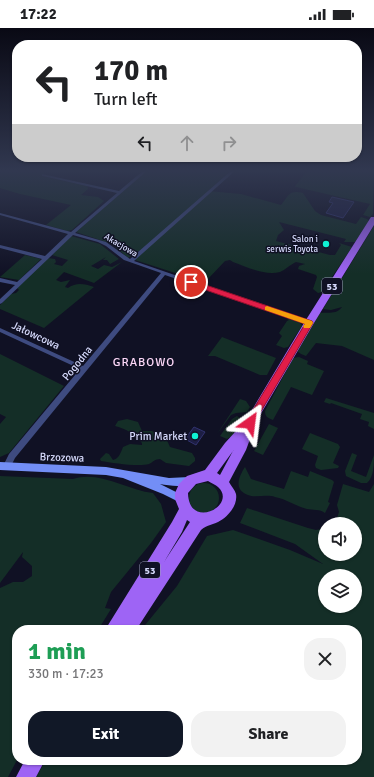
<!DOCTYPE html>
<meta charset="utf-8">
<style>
body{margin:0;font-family:Signika,sans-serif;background:#f2f2f2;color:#202124;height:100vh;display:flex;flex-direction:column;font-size:15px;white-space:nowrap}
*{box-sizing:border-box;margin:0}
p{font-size:13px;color:#757577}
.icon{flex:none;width:22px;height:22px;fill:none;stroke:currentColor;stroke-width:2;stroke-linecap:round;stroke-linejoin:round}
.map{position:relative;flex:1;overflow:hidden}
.side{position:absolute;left:12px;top:597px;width:350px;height:140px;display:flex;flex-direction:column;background:#fff;border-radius:16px;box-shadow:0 1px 3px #0004}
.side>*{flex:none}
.top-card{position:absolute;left:12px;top:12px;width:350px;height:122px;border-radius:16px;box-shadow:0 1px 3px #0004;background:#fff;color:#202124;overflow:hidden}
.buttons{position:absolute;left:318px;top:489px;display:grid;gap:8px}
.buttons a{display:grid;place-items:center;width:44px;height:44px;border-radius:50%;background:#fff;box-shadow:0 1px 3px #0004;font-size:20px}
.pin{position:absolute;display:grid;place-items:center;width:34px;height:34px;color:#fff;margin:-17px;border:2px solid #fff;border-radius:50%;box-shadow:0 1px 4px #0007}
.me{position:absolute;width:44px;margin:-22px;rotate:31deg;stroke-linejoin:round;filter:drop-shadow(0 0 3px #0008)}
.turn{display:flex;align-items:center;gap:14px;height:84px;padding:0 16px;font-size:18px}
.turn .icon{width:52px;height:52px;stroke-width:2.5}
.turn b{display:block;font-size:28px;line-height:34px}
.lanes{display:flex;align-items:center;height:38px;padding:0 16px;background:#0003;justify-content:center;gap:20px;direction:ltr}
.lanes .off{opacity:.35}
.round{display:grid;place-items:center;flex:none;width:42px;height:42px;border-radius:16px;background:#f2f2f2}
.headline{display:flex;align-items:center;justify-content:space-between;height:68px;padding:0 16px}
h1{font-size:24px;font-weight:700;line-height:30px;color:#1e9e55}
.button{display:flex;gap:8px;margin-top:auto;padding:8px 16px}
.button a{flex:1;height:46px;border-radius:16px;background:#111827;color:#fff;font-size:16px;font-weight:700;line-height:46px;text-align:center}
.button a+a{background:#f2f2f2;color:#202124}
.status{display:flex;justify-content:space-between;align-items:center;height:28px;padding:0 20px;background:#fff;direction:ltr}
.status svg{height:11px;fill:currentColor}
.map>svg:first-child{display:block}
</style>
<div class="status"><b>17:22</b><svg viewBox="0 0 49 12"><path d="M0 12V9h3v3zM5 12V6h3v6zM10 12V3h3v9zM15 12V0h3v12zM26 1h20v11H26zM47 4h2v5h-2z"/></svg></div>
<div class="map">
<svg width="374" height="749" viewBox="0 0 374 749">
<rect width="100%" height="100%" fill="#101124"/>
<path fill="#142e27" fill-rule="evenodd" d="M0 142H49L41 148 87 158 88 161 81 167 98 169 104 173 72 202 67 203 46 197 71 177 20 166 0 160Z
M148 142H231L208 163 241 166 281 177C290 166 289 162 303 165L315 183 321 187 356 196 361 189 367 191 369 193 355 214H344L346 211 279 194 284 202 278 207 276 213 330 227H335L341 217 339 215 352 219 322 264 318 265 313 261 317 249 316 247 298 241 299 238 305 236 296 234C291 236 285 242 280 244 265 248 247 239 233 234L230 232 225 233 207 252 203 254 135 232 142 224 138 223 128 230 112 216 76 204Z
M308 142H374L373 186 370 189 363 187 370 176 296 159 295 158Z
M374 198V332L342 318 316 315 306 328 301 326 297 323 320 285C328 284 336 287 342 279L331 282 323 281Z
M71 208 100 216 119 231 110 236 107 232H103L106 229 91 238 98 241 104 237 112 239 122 234 94 255 64 244 56 252 61 254 70 252 65 259 68 260C77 254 84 256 94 259L44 300 0 281V277L11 266 16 265 19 262 17 260 48 230 55 231 56 234 54 236 62 238 68 232 52 227Z
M25 227 41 231 19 252 0 249Z
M288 290 299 293 302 298 288 319 284 320 276 317 282 308 279 305 287 293 289 292 287 291Z
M222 309 276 330 267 347H260L215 328H208Z
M0 326 64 358 9 425 0 429V396L6 389 0 386Z
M299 329 308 333 307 336 324 343 312 367 291 359 273 392C268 390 265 389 265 383L293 330Z
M326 370 374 385V401L368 398 369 394 360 391 362 386 331 375 330 376 324 374Z
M240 371 246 373 250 379 247 384 236 385 231 387 217 406Z
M237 388 240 390 242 393 233 407 227 411 220 408 232 391Z
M127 391 138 394 142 403H152L166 410 170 419 192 425 195 430V433L189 438 166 435 160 431C155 431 153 434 149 436 139 439 112 435 101 433L100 431 106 425 109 426 113 432C119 431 121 424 123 419L130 416 142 417V415C134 406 127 401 115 398L118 393Z
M269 396 278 400 263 427 254 423Z
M310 405 338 416 340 419 333 435 339 438 338 440 321 442 316 440 315 437 318 428 302 421Z
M352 425 357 427 351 443 366 449 374 427C374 436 374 449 367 455H361L346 448 345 443Z
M245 439 251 451 284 461 291 443 308 449 310 443 332 452 334 454 328 474 330 475 325 485C320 481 313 482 307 481 296 478 286 471 275 469 267 466 254 470 248 467 233 462 239 448 245 439Z
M0 448 73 451C99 442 127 462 153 465L161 476 166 494 151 515 111 564 105 580 111 581 98 602H17V732L8 749H0V560L13 554H23L32 548V538L22 529 23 524 0 555Z
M189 470a15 15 0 1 1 30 0a15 15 0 1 1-30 0Z
M343 456 369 464 374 456V749H36L46 732H357V602H141L177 558 207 508 233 502 290 522 323 536 295 516 240 495 247 480 308 500 316 502 325 500V526H355V496H331L337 490 339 484 337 477ZM325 548H355V578H325Z"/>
<path fill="#1d1e44" stroke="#31336f" d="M332 169 354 174 343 190 326 185 333 175 329 174Z
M194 399 205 404 196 417 185 411Z"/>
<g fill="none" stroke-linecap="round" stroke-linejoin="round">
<path fill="#3e4b80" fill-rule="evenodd" d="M144 142H148L75 205 106 214 130 231 232 142H236L134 233 311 294 312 295 311 296H307L165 247 15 430 10 440 7 441 4 440 3 438 9 426 80 341 0 304V300L83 338 161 245 124 232 106 218 98 214 73 207 2 275 0 276V271L15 257 0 254V250L17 254 42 231 0 220V217L45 228 68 206 0 187V185L71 204 117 165 43 148H42V146L119 163Z"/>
<path fill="#738ef6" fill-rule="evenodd" d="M0 434 106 439 169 450 189 449 192 450 194 453 192 456C182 459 170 458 160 456L184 468 186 471 184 474 181 475 163 466 123 450 106 447 0 442Z"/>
<path fill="#9e64f5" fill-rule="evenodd" d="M371 189H374V197L314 295 252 401 253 403 246 422 229 454C231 458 235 462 236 466 238 477 228 489 218 494 212 497 207 497 201 502L136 602H105L172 494 179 481 175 471V465L179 456 187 448 205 442 225 415 246 392 304 295ZM234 421 220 447 217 445 233 423ZM208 453C211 455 216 457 218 459 238 477 189 503 188 465L196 456ZM187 492 190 494 164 534 182 504Z
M25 732H45L36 749H16Z"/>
</g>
<linearGradient id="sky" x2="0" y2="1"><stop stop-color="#090914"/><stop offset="0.58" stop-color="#313850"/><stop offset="1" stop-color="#313850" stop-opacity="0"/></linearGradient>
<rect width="374" height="246" fill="url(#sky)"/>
<path fill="#e11d48" stroke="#92132f" d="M191 252 312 293 313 295 253 397H247L245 395 305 296 188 256 187 254Z"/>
<path fill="#f59e0b" d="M267 278 312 293 313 295 310 300H304L303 298 305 296 265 282V279Z"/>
<g fill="#0ff0d3" stroke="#101124" stroke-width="1.5">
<circle cx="326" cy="216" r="4"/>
<circle cx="195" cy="408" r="4"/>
</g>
<g text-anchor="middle" stroke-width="3" stroke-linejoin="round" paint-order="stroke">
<g font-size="9" fill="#d6dafc" stroke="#101124" text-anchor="end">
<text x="318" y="214">Salon i<tspan x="318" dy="10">serwis Toyota</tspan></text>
</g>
<g font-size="9" fill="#d6dafc" stroke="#101124">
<text transform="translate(121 217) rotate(31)" y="3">Akacjowa</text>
</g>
<g fill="#101124" stroke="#9b9ebb" stroke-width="1">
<rect x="322" y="250" width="20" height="16" rx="3"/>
<rect x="140" y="534" width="20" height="16" rx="3"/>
</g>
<g font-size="10" font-weight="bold" fill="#d6dafc">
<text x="332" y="262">53</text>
<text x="150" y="546">53</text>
</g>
<g font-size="11" fill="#d6dafc" stroke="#101124">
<text transform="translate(36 307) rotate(25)" y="4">Jałowcowa</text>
<text transform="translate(77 335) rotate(-51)" y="4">Pogodna</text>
<text transform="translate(62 429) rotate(2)" y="4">Brzozowa</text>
</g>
<g font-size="11" fill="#d6dafc" stroke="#101124" text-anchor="end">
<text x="187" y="412">Prim Market</text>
</g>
<g font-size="12" letter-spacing="1" fill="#fdd8f8" stroke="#101124">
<text x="144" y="338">GRABOWO</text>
</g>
</g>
</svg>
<div class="buttons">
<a><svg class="icon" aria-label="sound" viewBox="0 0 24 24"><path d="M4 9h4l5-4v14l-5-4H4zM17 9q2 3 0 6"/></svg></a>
<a><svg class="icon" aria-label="layers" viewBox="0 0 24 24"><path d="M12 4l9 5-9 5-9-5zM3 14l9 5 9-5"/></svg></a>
</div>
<div class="pin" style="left:191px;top:254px;background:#d93025"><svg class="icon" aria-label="arrive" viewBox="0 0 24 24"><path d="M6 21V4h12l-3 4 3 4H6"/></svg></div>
<svg class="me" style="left:250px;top:395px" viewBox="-20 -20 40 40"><path d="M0-17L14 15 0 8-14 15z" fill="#e11d48" stroke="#fff" stroke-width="4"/></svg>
<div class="top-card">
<div class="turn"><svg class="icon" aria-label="left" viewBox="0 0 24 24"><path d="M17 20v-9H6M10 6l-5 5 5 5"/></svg><div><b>170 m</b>Turn left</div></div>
<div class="lanes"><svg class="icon" aria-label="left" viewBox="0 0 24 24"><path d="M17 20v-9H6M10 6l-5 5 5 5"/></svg><svg class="icon off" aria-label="ahead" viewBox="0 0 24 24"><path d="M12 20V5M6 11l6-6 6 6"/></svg><svg class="icon off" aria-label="right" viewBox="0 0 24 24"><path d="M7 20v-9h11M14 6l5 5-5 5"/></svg></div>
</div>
<section class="side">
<div class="headline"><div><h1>1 min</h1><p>330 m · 17:23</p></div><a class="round"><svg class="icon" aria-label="close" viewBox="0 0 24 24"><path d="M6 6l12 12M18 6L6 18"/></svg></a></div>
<div class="button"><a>Exit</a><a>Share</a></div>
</section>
</div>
